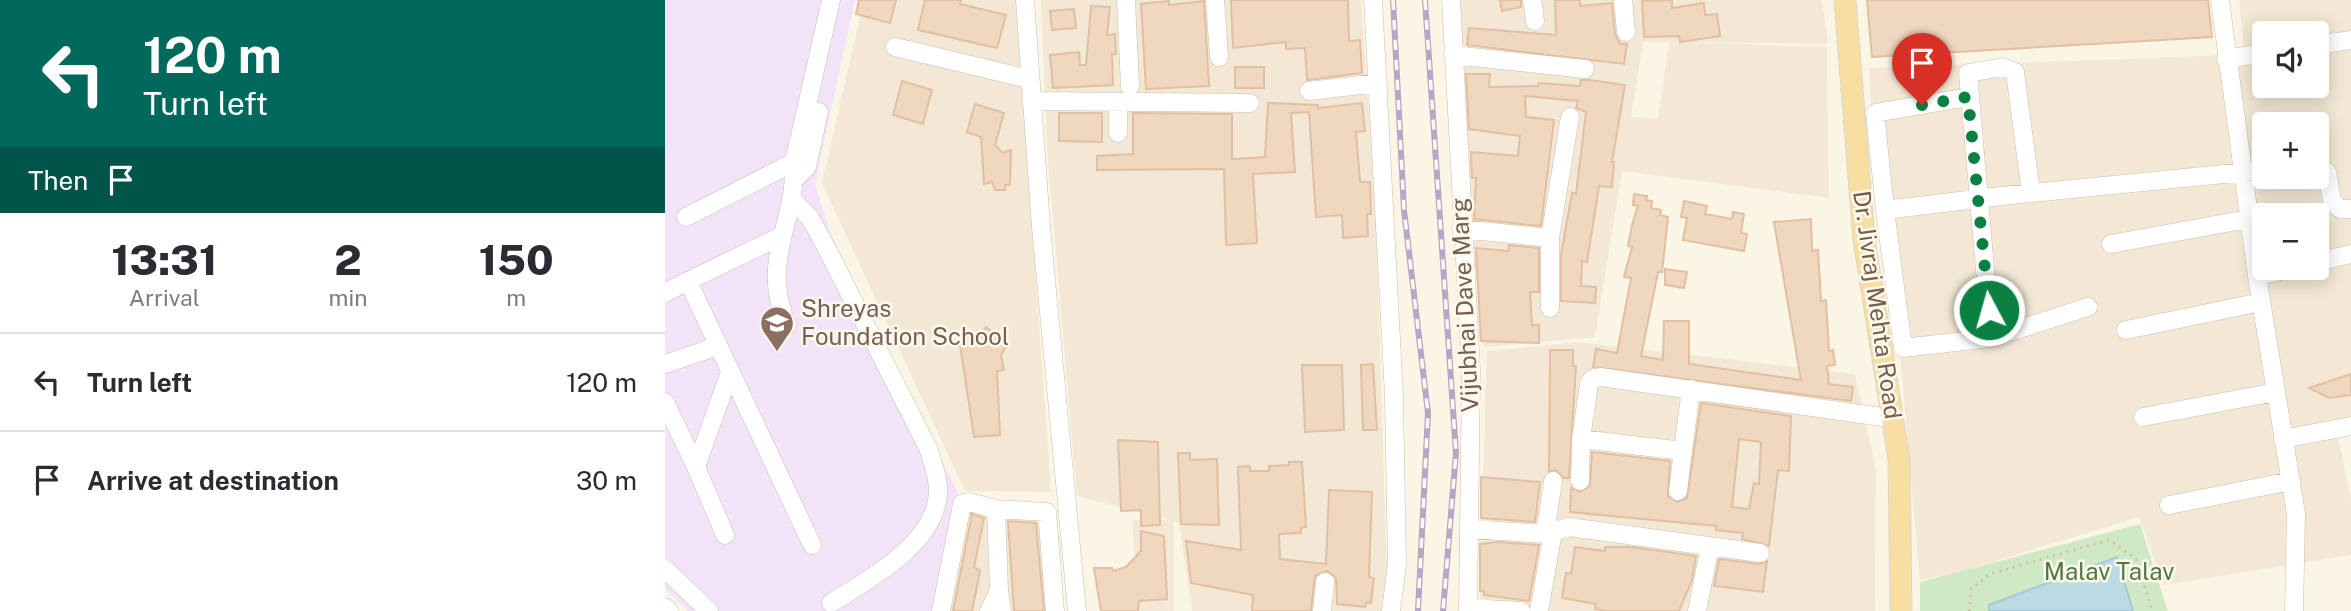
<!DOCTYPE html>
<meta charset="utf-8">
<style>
body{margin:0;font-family:"Public Sans",sans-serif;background:#f2f2f3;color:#2b2b33;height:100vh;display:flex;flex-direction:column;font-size:26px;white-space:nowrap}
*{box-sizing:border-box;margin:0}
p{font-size:23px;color:#7c7c81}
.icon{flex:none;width:38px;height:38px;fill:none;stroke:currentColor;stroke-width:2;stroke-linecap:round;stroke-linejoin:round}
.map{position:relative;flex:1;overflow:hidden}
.side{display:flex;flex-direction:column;background:#fff;width:665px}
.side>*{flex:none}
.hud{background:#00695c;color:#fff;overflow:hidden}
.tools{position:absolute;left:1587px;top:21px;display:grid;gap:14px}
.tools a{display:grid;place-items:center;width:77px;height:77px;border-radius:7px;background:#fff;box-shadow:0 4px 18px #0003;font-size:35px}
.pin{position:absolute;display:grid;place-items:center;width:60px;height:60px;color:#fff;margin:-72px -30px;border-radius:50% 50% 50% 0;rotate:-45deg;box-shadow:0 0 7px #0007}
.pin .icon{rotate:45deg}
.me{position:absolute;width:77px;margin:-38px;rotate:354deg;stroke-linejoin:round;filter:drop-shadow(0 0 5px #0008)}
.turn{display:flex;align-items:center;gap:24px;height:147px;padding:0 28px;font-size:32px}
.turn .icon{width:91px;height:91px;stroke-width:2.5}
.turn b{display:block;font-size:49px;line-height:60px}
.then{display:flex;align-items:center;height:66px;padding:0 28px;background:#0003;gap:14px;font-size:26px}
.eta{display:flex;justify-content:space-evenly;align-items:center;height:119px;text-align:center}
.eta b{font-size:42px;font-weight:800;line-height:49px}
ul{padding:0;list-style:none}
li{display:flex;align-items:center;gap:21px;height:98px;padding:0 28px;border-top:2px solid #e1e1e2}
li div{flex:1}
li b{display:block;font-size:26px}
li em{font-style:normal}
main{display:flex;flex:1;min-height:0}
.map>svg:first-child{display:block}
</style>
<main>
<section class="side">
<div class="hud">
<div class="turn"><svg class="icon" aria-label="left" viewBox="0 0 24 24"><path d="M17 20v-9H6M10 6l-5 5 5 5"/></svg><div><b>120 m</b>Turn left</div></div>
<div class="then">Then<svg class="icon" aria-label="arrive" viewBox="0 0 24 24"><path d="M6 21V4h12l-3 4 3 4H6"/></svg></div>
</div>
<div class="eta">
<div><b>13:31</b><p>Arrival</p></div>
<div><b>2</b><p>min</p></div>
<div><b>150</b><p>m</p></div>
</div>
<ul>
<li><svg class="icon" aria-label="left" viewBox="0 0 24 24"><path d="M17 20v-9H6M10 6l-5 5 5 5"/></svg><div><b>Turn left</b></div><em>120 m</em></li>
<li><svg class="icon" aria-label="arrive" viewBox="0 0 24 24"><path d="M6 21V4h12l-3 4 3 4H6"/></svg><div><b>Arrive at destination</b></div><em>30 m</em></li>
</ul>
</section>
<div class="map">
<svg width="1686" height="611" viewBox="0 0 1686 611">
<rect width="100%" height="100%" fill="#fbf5e6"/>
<path fill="#f3e8d5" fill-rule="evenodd" d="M199 0H351L386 492 300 491 157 183Z
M376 0H696L711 218 722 576 718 611H527L514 523 509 521V611H474L467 520H504L412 496 382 150Z
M793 0H1157L1163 44 1013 42 1162 47 1164 198 957 171 930 337 819 347 804 218ZM978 42H1004L993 119 966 117Z
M1574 0H1686V434L1673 437 1686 499V555L1499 585 1474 517 1295 572 1255 580 1233 331 1207 126 1204 68 1542 56 1579 48ZM1600 33H1652V86H1600ZM1600 124H1652V177H1600ZM1600 215H1652V268H1600Z
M913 342 1190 374 1211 469 1210 611H814L822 351Z
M301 499 387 503 394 611H280Z"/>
<path fill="#f2e3f8" d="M0 0H190L150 184 166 235 294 495 271 611H23L0 589Z"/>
<path fill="#d0e9c5" d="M1475 524 1503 611H1255V582Z"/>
<path fill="#bbdae4" stroke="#a2c9d6" stroke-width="2" d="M1452 557 1468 611H1324V605Z"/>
<path fill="#f0d7bf" stroke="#e2bfa0" stroke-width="2" fill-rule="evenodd" d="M194 0H231L225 23 191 14Z
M260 0H296L295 4 341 15 332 48 253 30Z
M566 0H683L684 41 695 40 697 73 642 80 640 48 621 49V42L568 48Z
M835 0H856V7L837 11Z
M890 0H915V6L947 3 950 34 955 44H962L959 64 802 45 804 28 891 35Z
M1007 0V8L1039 3 1040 15 1052 14 1055 36 1015 42 1014 36 979 37 977 1Z
M1202 0H1543L1547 37 1207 57Z
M504 1V5L539 1 544 86 481 89 476 4Z
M426 6 445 7 442 35 450 34 451 54H447L448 85 388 88 385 55 414 52 415 65H421Z
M409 9 411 28 387 30 385 11Z
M570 67H599V88H570Z
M801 74H825L824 87 873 86 874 83 915 86 916 80H924L960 85 947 162H949L947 187 934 186 922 262 917 261 916 286 931 287 930 303 896 301V255L907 193 911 194 921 112 911 108 913 101 860 96 861 117 889 120 876 226 809 219 811 178H807L806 152 853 156 855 136 804 129Z
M237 81 267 90 258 124 228 115Z
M603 103 653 105V108L697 103 700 131 691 132 695 182H705L706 214H702L703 236 678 238 677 215 651 217 644 112 626 113 630 172 588 174 592 243 561 245 559 169 432 170V156L468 154V113L567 114V159L600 157Z
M310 104 339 113 330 145 338 153 346 150 345 185H340V190H330L327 182 319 184 316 137 302 132Z
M394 113H437V142L394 141Z
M969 194 982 196 981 200 987 201 986 208 996 210 995 215 1003 217 997 272H993L976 356 998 360 999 321H1024V364L1136 380 1109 222 1146 219 1147 251 1153 250 1156 301 1161 300 1164 351 1168 350 1170 365 1162 366 1164 384 1188 387 1186 401 928 367 931 349 952 353 966 278 959 277 967 247 963 246 967 225 973 206 968 205Z
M1019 201 1042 206 1040 214 1067 219 1068 212 1079 214 1076 233 1082 234 1079 251 1018 240 1022 218 1016 217Z
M844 245 874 248V292H865L867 325H874V343L816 341 811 248 843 251Z
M1000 269 1022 272 1019 288 1000 285Z
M321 327 342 345 336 355 339 370 332 371 335 435 309 437 294 338 315 335Z
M885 350H908V366H911L904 478H899L890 470 884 471Z
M708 364 712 430H698L696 365Z
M637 365H677L679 430 640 432Z
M1686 374V395L1664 398 1644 388Z
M1036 403 1126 416 1124 471 1113 470 1104 546 1077 539 1078 533 1051 530V526L905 512 906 488 915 492 925 486 927 452 1005 461 1003 496 1012 502 1022 498ZM1074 439 1096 442 1094 484 1089 483 1084 509 1067 507Z
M453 440 493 442 495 525 476 526V510L456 511Z
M513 453H525V460L552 459 554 525 516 524Z
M624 462H637L641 527 636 528V533L614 534 615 559 661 564 664 490 707 492 704 577 709 578 706 603 702 602 700 607 672 604 671 578 662 571 650 576 646 611H587L588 595 526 583 521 541 576 550 573 467 585 466V471H604V466L624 465Z
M816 477 875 482 870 522 816 518Z
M307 514 319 518 309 567 315 571 307 611H288Z
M343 521 371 523 379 611H349Z
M476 531 499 536 502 599 474 601 473 611H436L429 568H447L448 571 461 567 476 551Z
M833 542 874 545 864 601 819 595V591H815V544Z
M910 547 940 551V547H967L1031 556 1027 580 1014 611H942L930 609 931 604 897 598 901 573 906 574Z
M1054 559 1093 564 1102 561 1098 592 1049 586Z"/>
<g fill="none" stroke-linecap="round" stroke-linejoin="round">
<g stroke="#cdbead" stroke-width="19">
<path id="minor" d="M360 0 376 227 412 611
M461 0 465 86
M550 0 554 57
M708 0 729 396 732 564 726 611
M786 0 806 370 803 611
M867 0 870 21
M958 0 961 32
M1555 0 1592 276 1631 514 1629 611
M1652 45 1686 40
M230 47 364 79
M788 55 920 69
M1561 59 1600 53
M644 91 713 83
M366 101 585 103
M453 133V102
M1652 165 1662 172 1667 201 1675 209H1686
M130 179 142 167 154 112
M126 198 145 218 160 245 263 448C268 463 274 480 273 495 268 546 204 579 166 603
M1220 210 1210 113 1303 97
M21 217 129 162
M796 229 885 238
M116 236 23 281 147 545
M1446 244 1583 219
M1652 262 1686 254
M1592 276 1627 268
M0 293 23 281
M1423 307 1326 338 1238 348 1220 210 1336 196 1600 170
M885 308V238L905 117
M122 325C94 258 132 225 129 162L166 0
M1461 330 1596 302
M1326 338 1303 73 1338 67 1350 72 1366 193
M0 364 53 346
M1026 389 1018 451 916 439 924 384 927 379 935 377 1217 417
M0 402 31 467
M1478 417 1611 392
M1618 439 1686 426
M915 481 916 439
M1013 491 1018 451
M1504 505 1626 481
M805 529 880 534 904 527 1095 553
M880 534 888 481
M60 535 31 467 65 372
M0 569 44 611
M334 591 331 509 382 512 390 611
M0 607 4 611
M803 608 856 611
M276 611 297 504 304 502 331 509
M324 611 334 591 337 611
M657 611 660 582
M874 611 888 532
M1032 611 1045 546"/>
</g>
<g stroke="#dbd5d0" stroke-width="23">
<path id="major" d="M1180 0 1199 240 1234 459 1236 611"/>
</g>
<path stroke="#d5baa2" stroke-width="2.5" stroke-dasharray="2 5" stroke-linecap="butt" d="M1304 611 1306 589 1325 574 1444 540 1471 559 1487 611"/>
<use href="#minor" stroke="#fff" stroke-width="18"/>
<use href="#major" stroke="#f7dfa1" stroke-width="21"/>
<g stroke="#b9a5c5" stroke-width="6">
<path id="rail" d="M728 0 739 210 763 413 753 611
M760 0 791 453 778 611"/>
</g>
<use href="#rail" stroke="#fef9ec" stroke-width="3.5" stroke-dasharray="10" stroke-linecap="butt"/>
</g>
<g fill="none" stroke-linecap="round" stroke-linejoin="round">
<path stroke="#0b8043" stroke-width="12" stroke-dasharray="0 21.6" d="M1257 105 1303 97 1324 310"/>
</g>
<defs>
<g id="school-pin" transform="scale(1.75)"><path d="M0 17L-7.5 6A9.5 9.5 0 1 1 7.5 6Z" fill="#8d6e63" stroke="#fef9ec"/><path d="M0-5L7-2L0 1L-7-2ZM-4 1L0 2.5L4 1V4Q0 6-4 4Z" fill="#fff"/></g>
</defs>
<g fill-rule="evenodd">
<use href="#school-pin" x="112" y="323"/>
</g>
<g text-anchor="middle" stroke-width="5" stroke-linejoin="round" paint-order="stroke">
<g font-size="24" fill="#745e4c" stroke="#fef9ec">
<text transform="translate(800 305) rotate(-93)" y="8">Vijubhai Dave Marg</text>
<text transform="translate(1212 305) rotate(82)" y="8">Dr. Jivraj Mehta Road</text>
</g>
<g font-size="24" fill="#785e54" stroke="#fef9ec" text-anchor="start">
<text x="136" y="317">Shreyas<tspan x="136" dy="28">Foundation School</tspan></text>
</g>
<g font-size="24" fill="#4e7944" stroke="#fef9ec">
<text x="1444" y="580">Malav Talav</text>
</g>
</g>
</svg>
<div class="tools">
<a><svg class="icon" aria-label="sound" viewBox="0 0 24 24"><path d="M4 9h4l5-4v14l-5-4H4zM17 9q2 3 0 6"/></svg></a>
<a>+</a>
<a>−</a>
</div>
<div class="pin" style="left:1257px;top:105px;background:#d93025"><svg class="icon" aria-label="arrive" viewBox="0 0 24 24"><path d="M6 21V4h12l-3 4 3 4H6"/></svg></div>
<svg class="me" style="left:1324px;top:310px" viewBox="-20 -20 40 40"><circle r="17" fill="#0b8043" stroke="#fff" stroke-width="3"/><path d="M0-11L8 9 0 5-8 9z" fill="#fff"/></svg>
</div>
</main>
